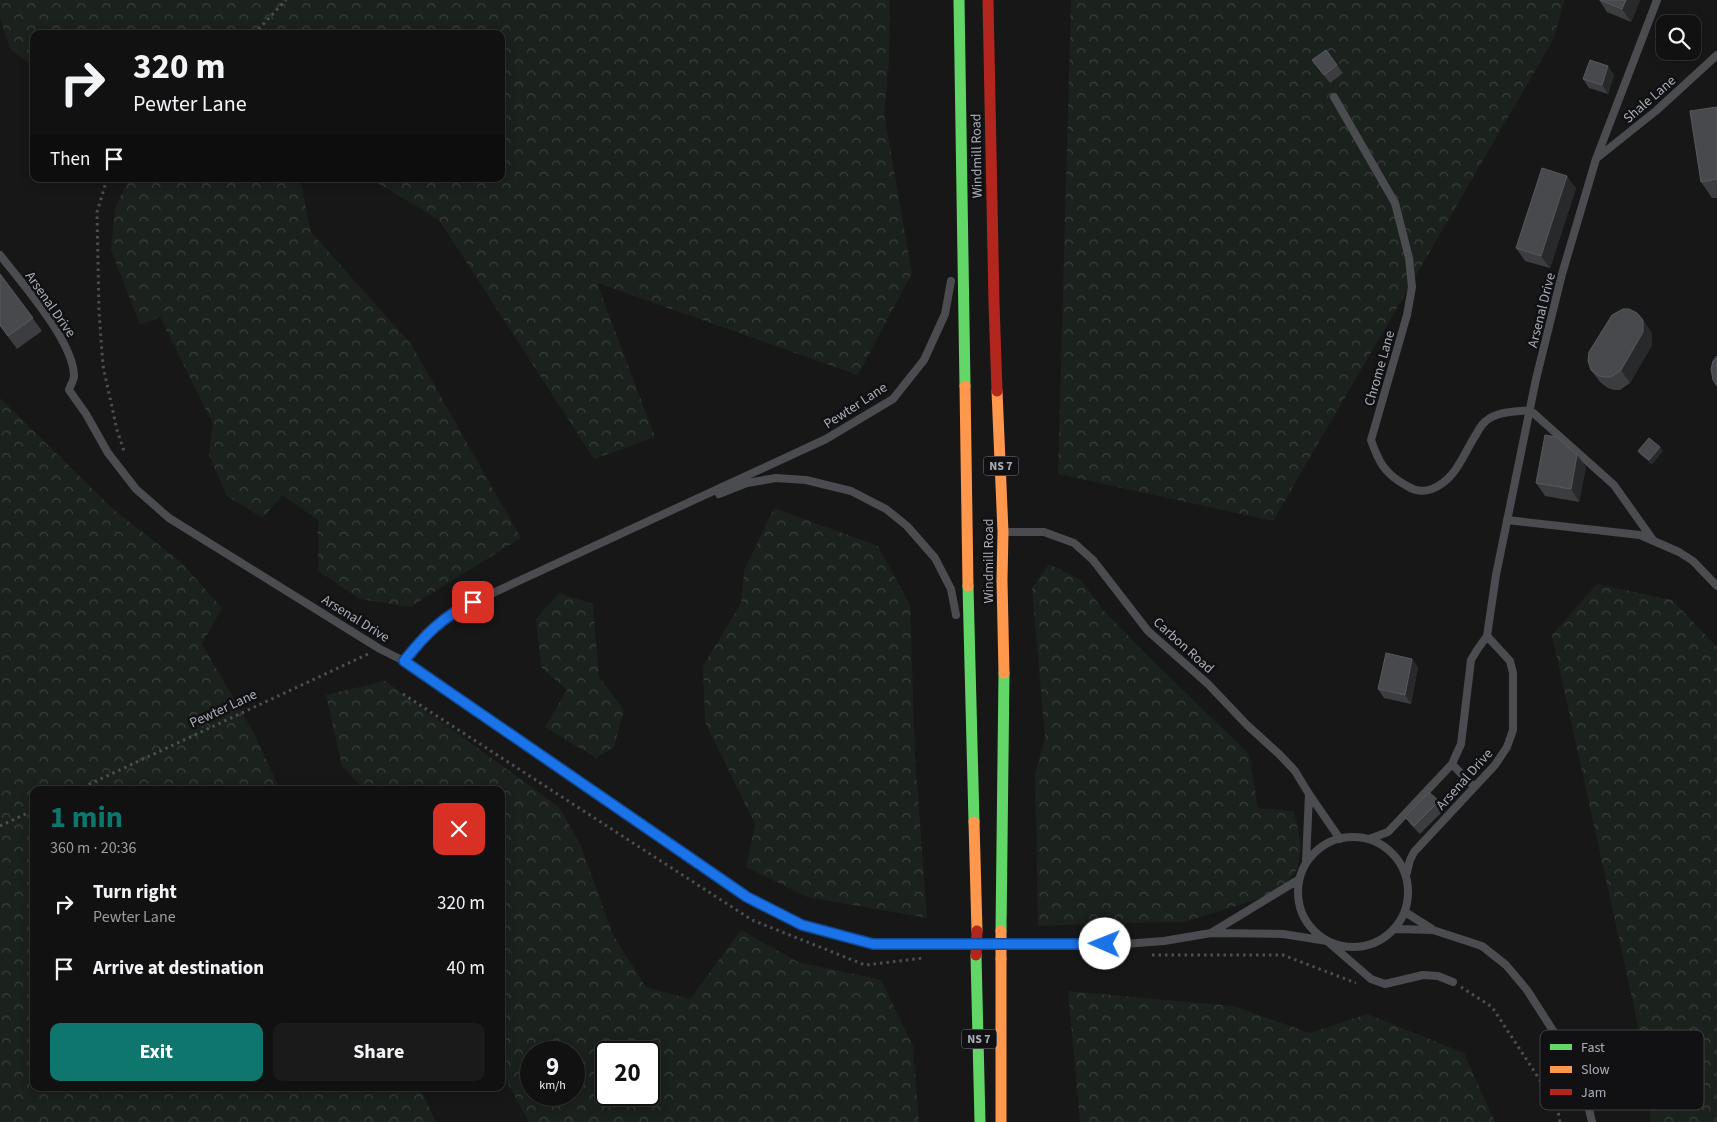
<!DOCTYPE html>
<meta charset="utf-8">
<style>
body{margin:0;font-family:"Source Sans 3",sans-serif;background:#1a1a1a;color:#f1f3f6;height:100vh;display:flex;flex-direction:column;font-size:19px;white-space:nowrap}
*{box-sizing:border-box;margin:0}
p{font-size:16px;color:#9c9d9f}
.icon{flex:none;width:28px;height:28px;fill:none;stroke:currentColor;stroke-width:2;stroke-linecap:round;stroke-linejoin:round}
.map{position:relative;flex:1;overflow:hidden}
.panel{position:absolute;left:30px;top:786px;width:475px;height:305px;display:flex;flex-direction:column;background:#111;border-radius:10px;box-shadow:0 2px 12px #0003,0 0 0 1px #303131}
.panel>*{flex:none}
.guide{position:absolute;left:30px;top:30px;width:475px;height:152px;border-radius:10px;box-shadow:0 2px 12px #0003,0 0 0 1px #303131;background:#111;color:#f1f3f6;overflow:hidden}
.controls{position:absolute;left:1656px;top:15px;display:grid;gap:10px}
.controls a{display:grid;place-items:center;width:45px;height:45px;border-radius:10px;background:#111;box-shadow:0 2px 12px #0003,0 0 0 1px #303131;font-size:25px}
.speed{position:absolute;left:520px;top:1041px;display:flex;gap:10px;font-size:25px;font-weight:700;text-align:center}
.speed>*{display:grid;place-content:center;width:65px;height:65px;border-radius:50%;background:#111;box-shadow:0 2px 12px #0003,0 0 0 1px #303131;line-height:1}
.speed small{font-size:12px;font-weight:400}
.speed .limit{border:2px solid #111;border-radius:8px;background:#fff;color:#111}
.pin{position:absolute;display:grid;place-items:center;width:42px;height:42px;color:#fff;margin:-21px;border-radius:10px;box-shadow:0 2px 8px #0006}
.me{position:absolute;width:55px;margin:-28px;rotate:271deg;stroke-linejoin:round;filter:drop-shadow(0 0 4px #0008)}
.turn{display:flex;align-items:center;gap:18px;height:105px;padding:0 20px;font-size:22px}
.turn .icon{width:65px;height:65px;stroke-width:2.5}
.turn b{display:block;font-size:35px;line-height:42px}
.then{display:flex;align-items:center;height:48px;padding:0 20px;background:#0003;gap:10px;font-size:19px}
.round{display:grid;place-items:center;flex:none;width:52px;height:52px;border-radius:10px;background:#1a1a1a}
.summary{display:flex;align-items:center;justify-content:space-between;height:85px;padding:0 20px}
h1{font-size:30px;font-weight:700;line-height:38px;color:#0f766e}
.primary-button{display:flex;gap:10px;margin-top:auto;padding:10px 20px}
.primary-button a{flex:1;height:58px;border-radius:10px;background:#0f766e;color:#fff;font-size:20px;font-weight:700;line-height:58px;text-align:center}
.primary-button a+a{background:#1a1a1a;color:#f1f3f6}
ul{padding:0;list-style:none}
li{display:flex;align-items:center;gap:15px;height:65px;padding:0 20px}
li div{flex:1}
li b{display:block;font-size:19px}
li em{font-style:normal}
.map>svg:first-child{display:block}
</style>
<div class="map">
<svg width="1717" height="1122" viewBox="0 0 1717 1122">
<defs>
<pattern id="forest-crowns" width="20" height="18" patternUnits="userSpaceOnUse" patternTransform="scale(1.25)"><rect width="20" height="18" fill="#1b211c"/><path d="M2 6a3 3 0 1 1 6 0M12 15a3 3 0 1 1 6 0" fill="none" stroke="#393f3b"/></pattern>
</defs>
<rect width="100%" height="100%" fill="#171717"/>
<path fill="url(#forest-crowns)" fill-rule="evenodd" d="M0 0H890L889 61 884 114 912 273 858 375 597 283 655 437 594 459 439 220 371 179H501V34H34V67L11 50 0 19Z
M1071 0H1565L1553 40 1273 521 1058 474Z
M129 179H300L311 232 411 344 521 538 410 607 360 599 318 571V520L282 495 263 518 227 496 209 455 213 424 160 317 140 325 111 250 115 208Z
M0 398 113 509 182 563 222 608 202 644 254 733 280 790H34V1088H420L436 1122H0Z
M774 508 878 546 910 605 915 756 927 918 807 897 746 867 755 824 705 722 703 666 741 603 744 571Z
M1049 564 1081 580 1103 610 1150 658 1249 754 1258 808 1294 811 1301 845 1298 868 1280 892 1185 922 1113 923 1038 926 1035 774 1045 738 1032 588Z
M1597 584 1672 600 1717 647V1122H1651L1637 1021 1552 635Z
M559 593 593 604 599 677 624 710 614 747 596 758 545 727 567 690 541 667 536 619Z
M385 681 559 807 581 846 613 935 646 987 690 999 741 930 798 962 881 980 913 1046 919 1122H529L501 1071V790H382L381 788 360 785 342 766 326 695ZM531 1052H574V1095H531ZM606 1052H649V1095H606Z
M1068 991 1233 1006 1310 1033 1367 1014 1464 1053 1495 1122H1080Z"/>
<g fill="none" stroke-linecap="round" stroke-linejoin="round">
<path stroke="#4d4e52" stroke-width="3" stroke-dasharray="2.5 4" stroke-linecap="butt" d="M254 34 286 0
M107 179 97 212 99 312 103 366 117 430 125 454
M403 694 752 920 865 965 924 958
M77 790 368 654
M0 826 34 810
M1152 955H1283L1356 983
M1461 987 1492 1007 1557 1106 1560 1122"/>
<path stroke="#4b4c50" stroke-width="8" d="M1334 97 1395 203 1409 258 1412 287 1407 315 1371 440C1379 463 1385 474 1407 486 1415 491 1424 492 1432 489 1457 479 1463 454 1477 433 1479 429 1482 424 1486 421 1498 411 1515 412 1530 410L1614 485 1653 540
M1597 158 1657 110 1717 55
M0 255C21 282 74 342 74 376 74 380 70 386 69 390L86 414 108 453 136 489 169 518 380 649 404 661 747 897 802 925 873 944 972 945
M719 494 747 483 776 478 806 480 851 491 886 509 907 526 935 558 951 589 956 615
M1507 520 1640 535 1679 552 1693 561 1717 586
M1008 532H1044L1074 543 1093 560 1148 631 1208 684 1247 725 1280 755 1295 771 1309 794 1340 839
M404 661 425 634 456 610 826 439 893 399 924 360 945 314 951 281
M1452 764 1474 787
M1298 892a55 55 0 1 1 110 0a55 55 0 1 1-110 0Z
M1369 839 1388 832 1452 764 1461 744 1471 660 1477 650 1487 636
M1306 862 1309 794
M1406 876 1410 860 1414 852 1495 765 1507 747 1513 730V673L1510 661 1487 636 1496 575 1536 379 1562 274 1596 159 1657 0
M1405 912 1432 929
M1395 929 1433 930 1482 946 1506 965 1527 990 1575 1065 1584 1088 1592 1122
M1211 933 1298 880
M1006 945 1124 944 1164 941 1211 933 1283 934 1327 941 1371 979 1385 984 1423 975 1438 976 1453 982"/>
<path stroke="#63d668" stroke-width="11" d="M959 0 965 386
M968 586 974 822
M1001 931 1004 673
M976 955 980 1122"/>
<path stroke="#ff974d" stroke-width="11" d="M965 386 968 586
M997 391 1003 532 1002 580 1004 673
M974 822 977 931
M1001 959V1122"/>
<path stroke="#b3261e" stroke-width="11" d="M988 0 994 303 997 391"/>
<path stroke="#ff974d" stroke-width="11" d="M1001 931V959"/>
<path stroke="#b3261e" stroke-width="11" d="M976 955 977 931"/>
</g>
<path fill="#3c3d40" d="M1599 0H1640L1631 22 1607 12Z
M1326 50 1343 73 1330 83 1312 60Z
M1614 75 1608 94 1589 88 1583 79Z
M1717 107V198H1712L1701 182Z
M1576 188 1550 268 1525 261 1516 248Z
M0 274 42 331 17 349 0 326Z
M1652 333V345L1630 383 1620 390H1614L1608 388 1600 382 1591 370Z
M1638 451H1663L1652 464 1641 455Z
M1577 455 1586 467 1579 502 1545 496 1536 483Z
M1418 667 1411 704 1384 698 1378 689Z
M1439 801 1445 809 1420 834 1411 825 1405 817Z"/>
<path fill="#28292a" d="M1626 0H1640L1631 22 1622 9Z
M1608 66 1614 75 1608 94 1602 85Z
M1567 176 1576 188 1550 268 1541 256Z
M1643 320 1652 333V345L1630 383 1621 370Z
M1660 447 1663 451 1652 464 1649 460Z
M1577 455 1586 467 1579 502 1571 489Z
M1412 659 1418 667 1411 704 1405 695Z"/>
<path fill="#48494d" stroke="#57595e" d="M1600 0H1626L1622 9Z
M1326 50 1337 65 1324 75 1312 60Z
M1590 60 1608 66 1602 85 1583 79Z
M1717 107V179L1701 182 1690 111Z
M1542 168 1567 176 1541 256 1516 248Z
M0 274 33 318 8 336 0 325Z
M1623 309H1629L1637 313 1643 320V332L1621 370 1611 377H1605L1599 376 1591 370 1588 361 1589 352 1612 315Z
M1717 356V386L1713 380 1711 369 1713 361Z
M1545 435 1557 437 1577 455 1571 489 1536 483Z
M1649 438 1660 447 1649 460 1638 451Z
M1386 653 1412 659 1405 695 1378 689Z
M1429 792 1439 801 1414 826 1405 817Z"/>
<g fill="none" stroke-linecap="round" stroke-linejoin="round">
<g stroke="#114b97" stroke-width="12">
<path id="route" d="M473 602C442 617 425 635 404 661L747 897 802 925 873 944H1105"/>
</g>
<use href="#route" stroke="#1a73e8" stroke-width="9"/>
</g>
<g text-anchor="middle" stroke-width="5" stroke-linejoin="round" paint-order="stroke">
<g fill="#111113" stroke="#7b7e86" stroke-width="1">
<rect x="983.5" y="456.5" width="35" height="19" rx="4"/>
<rect x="961.5" y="1029.5" width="35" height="19" rx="4"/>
</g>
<g font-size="12" font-weight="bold" fill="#a8adb8">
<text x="1001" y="470">NS 7</text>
<text x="979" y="1043">NS 7</text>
</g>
<g font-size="14" fill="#a8adb8" stroke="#111113">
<text transform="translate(1649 99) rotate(-41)" y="5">Shale Lane</text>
<text transform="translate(976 156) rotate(-91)" y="5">Windmill Road</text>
<text transform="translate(51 304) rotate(55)" y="5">Arsenal Drive</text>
<text transform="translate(1541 310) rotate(-76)" y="5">Arsenal Drive</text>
<text transform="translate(1379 368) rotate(-74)" y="5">Chrome Lane</text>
<text transform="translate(855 405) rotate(-33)" y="5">Pewter Lane</text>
<text transform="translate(988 561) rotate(-90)" y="5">Windmill Road</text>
<text transform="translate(356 618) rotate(32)" y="5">Arsenal Drive</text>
<text transform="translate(1184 645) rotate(42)" y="5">Carbon Road</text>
<text transform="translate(223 708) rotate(-25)" y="5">Pewter Lane</text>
<text transform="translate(1464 779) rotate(-48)" y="5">Arsenal Drive</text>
</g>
</g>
<rect x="1540" y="1030" width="164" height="80" rx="8" fill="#111113" stroke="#3e4045" stroke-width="1"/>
<rect x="1550" y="1044" width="22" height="6" fill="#63d668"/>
<rect x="1550" y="1066" width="22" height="7" fill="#ff974d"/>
<rect x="1550" y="1089" width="22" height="6" fill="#b3261e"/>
<g font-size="14" fill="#a8adb8">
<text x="1581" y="1052">Fast</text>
<text x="1581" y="1074">Slow</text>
<text x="1581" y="1097">Jam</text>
</g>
</svg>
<div class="controls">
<a><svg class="icon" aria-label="search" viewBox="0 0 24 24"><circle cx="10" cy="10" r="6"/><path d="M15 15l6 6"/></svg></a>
</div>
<div class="speed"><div>9<small>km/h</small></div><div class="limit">20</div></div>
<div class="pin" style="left:473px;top:602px;background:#d93025"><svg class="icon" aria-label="arrive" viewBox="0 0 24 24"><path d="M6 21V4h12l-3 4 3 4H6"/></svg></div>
<svg class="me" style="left:1105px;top:944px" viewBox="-20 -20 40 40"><circle r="19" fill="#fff"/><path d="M0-13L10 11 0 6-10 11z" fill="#1a73e8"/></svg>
<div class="guide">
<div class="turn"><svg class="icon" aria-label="right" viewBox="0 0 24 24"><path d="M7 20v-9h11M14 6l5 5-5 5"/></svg><div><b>320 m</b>Pewter Lane</div></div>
<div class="then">Then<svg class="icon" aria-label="arrive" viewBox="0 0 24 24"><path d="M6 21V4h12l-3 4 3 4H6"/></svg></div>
</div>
<section class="panel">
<div class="summary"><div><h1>1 min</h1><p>360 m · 20:36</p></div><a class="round" style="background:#d93025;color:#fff"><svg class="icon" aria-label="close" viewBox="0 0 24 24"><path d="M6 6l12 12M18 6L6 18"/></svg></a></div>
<ul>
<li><svg class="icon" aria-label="right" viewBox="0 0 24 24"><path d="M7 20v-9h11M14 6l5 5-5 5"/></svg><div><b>Turn right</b><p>Pewter Lane</p></div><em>320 m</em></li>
<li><svg class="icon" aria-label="arrive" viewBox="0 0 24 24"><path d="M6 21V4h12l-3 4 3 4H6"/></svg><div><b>Arrive at destination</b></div><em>40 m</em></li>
</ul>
<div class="primary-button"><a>Exit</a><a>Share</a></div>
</section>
</div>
